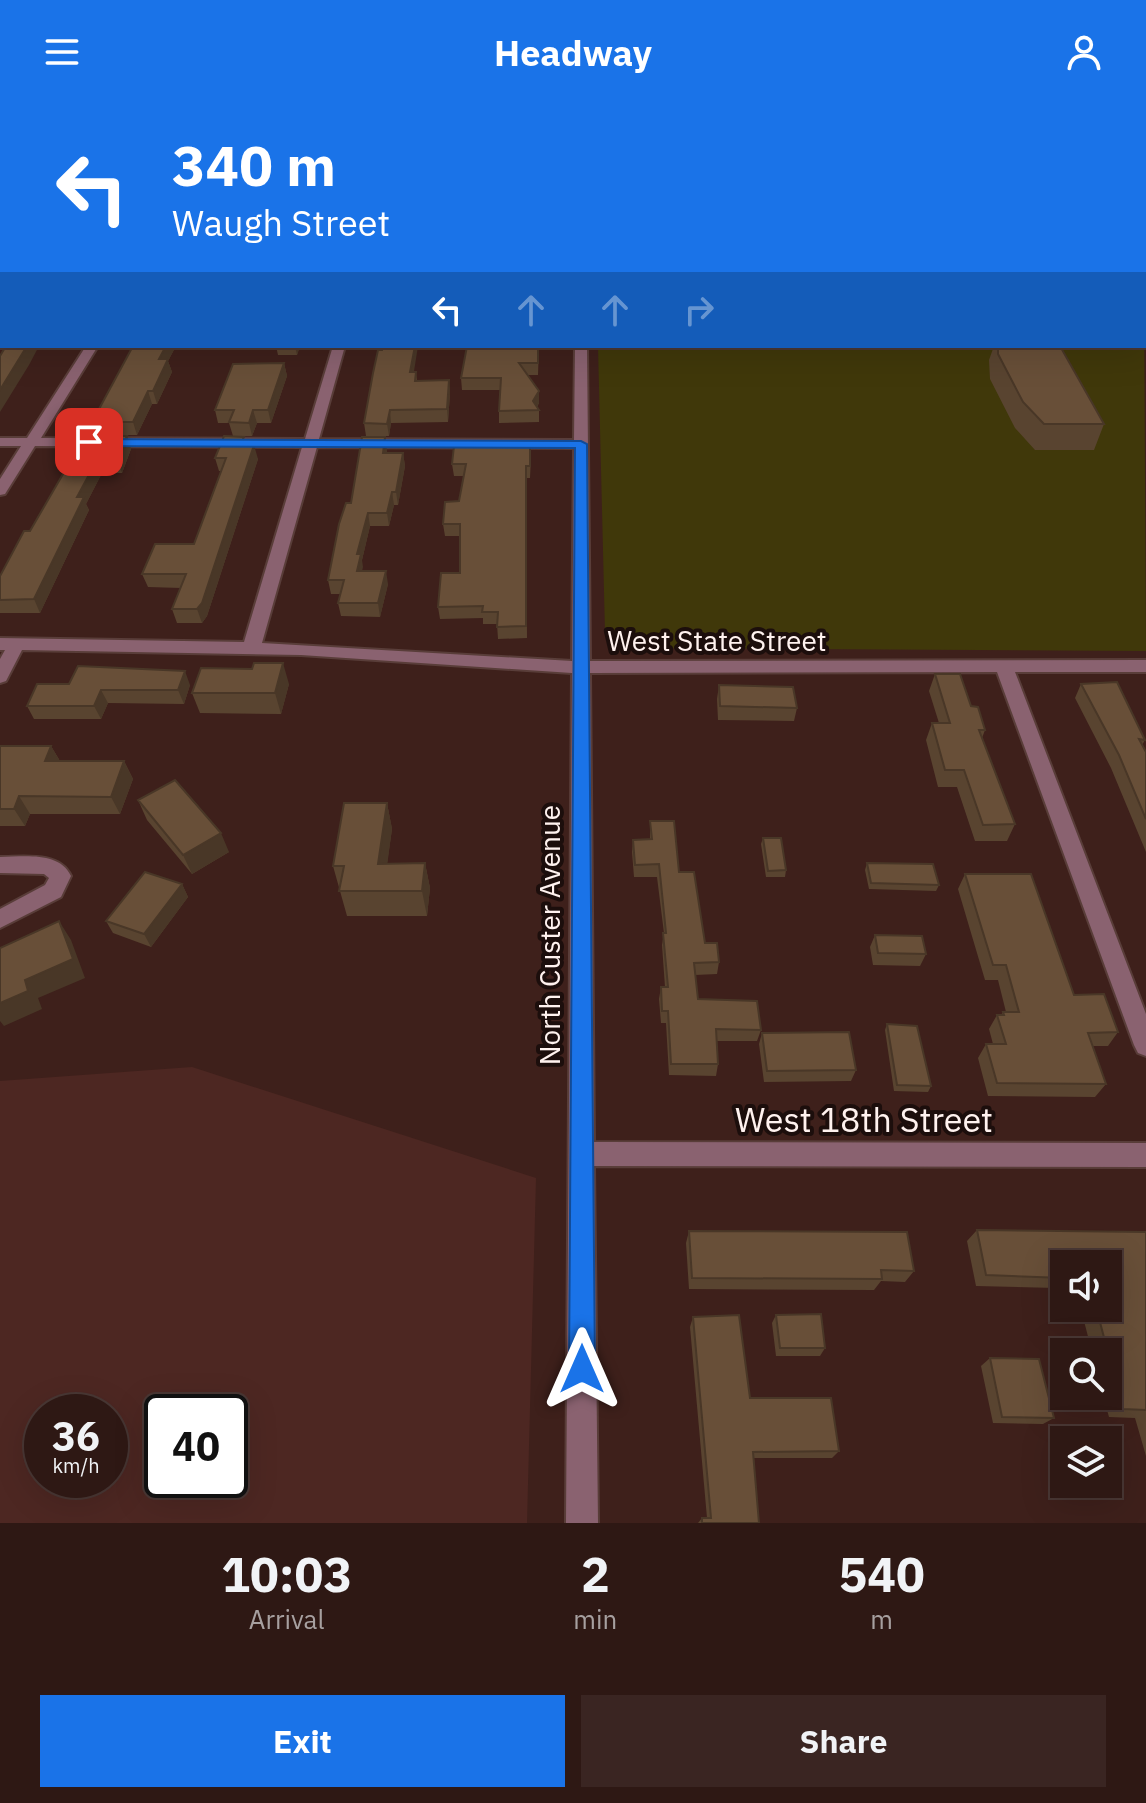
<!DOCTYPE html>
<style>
body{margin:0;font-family:"IBM Plex Sans",sans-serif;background:#3a2522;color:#f1f3f6;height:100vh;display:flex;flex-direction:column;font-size:30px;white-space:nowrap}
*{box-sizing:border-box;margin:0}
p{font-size:26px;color:#a7a0a0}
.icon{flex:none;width:44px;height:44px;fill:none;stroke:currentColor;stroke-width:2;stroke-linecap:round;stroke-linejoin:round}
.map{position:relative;height:1419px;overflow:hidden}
.sheet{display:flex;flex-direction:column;background:#2e1814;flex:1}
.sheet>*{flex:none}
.hud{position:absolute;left:0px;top:0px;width:1146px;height:244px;box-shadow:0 8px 32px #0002,0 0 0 2px #493734;background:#1a73e8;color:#fff;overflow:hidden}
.buttons{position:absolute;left:1050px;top:1146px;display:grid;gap:16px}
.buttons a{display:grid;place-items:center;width:72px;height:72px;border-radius:0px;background:#2e1814;box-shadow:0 8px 32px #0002,0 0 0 2px #493734;font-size:40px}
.speed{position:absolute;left:24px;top:1290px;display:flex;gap:16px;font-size:40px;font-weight:700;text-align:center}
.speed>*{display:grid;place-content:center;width:104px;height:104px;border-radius:50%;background:#2e1814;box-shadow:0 8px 32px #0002,0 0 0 2px #493734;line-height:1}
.speed small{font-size:20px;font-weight:400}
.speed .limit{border:4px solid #111;border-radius:12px;background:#fff;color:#111}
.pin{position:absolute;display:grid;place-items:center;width:68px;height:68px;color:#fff;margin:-34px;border-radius:16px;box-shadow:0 4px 12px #0006}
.me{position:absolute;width:88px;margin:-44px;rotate:0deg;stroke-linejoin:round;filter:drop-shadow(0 0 6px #0008)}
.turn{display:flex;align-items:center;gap:28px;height:168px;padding:0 40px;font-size:36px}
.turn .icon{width:104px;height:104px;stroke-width:2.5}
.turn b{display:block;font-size:56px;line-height:68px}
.lanes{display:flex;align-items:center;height:76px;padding:0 40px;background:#0003;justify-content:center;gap:40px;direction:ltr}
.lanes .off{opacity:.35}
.eta{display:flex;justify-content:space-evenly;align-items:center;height:136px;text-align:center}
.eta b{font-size:48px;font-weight:800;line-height:56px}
.cta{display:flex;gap:16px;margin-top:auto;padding:16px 40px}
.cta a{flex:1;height:92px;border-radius:0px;background:#1a73e8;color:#fff;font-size:32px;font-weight:800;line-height:92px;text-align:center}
.cta a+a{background:#3a2522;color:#f1f3f6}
header{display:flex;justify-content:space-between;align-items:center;height:104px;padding:0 40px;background:#1a73e8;color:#fff;font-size:36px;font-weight:800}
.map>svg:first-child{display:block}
</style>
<header><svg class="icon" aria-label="menu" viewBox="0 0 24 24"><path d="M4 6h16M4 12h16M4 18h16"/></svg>Headway<svg class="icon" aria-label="person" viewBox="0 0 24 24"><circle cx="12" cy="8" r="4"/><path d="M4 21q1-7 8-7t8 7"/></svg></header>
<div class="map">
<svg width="1146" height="1419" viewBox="0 0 1146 1419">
<rect width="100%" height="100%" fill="#3e201b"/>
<path fill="#4d2722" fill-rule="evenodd" d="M192 963 536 1074 527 1419H0V977ZM42 1308H110V1376H42ZM162 1308H230V1376H162Z"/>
<path fill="#40380a" d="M1144 194 1146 547 612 544 605 528 598 242H1144Z"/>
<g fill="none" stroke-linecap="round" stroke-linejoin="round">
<g stroke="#593d39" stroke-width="4">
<path id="minor" d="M575 0H583V2H575Z
M1124 0H1133L1134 2H1125Z
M1144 13 1146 14V21L1144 20Z
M2 66V74L0 75V67Z
M0 181 2 182V190L0 189Z
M1144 182H1146V190H1144Z
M86 242H98L41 334 305 335 333 242H345L319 335 574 336 575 242H587L590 557 1146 556V568H1015L1146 910V952L1138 949 1134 941 997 568 590 569 594 1038 1146 1039V1063L594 1062 598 1419H566L572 569 301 551 22 546 6 577 0 579V555L5 546H0V534L244 538 302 343 35 342 5 390 0 391V375L21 342H0V334H27ZM317 343 574 344 572 557 262 539Z
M0 753C24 753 59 747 71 772L61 793 0 824V805L45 781 49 774 44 770 0 769Z"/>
</g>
<use href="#minor" fill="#8a6270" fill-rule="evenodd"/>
</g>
<path fill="#594430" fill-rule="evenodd" d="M1144 67 1146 70V162H1144Z
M133 242H176L168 257 172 268 157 300H152L137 331H97L92 318Z
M276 242H300L297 251H278Z
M539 242 538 271H527L539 287V299L537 303 539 306V318L499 319V307L500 286H462L461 274Z
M994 242H1060L1104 320 1094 346H1035L1015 324 990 275 989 256Z
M284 259 287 272 271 319H257L252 332H233L229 319H218L215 306Z
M414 268H416L417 277 449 276 450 289 448 318 391 319 389 332H366L364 319Z
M85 332H127L131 345 122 369H102L86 400 89 406 40 509H0V472L30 427Z
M385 333 387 349H403L405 362 398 401H394L389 422H370L362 456V467L388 480 380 513 341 512 338 499 341 490H331L328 476 351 399Z
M246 341 258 355 207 512 202 519H177L172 505 181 484 148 483 142 470 194 440 221 367H219L215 354Z
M531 353 530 374H526L527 534 498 535 497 520H483V514L440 515 438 503 460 469V432H445L443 420 459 397 464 372H454L452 360Z
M935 570 971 602 985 626 982 634 1015 720 1007 737H975L957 683H938L926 636 932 619H939L929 587Z
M37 580 190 581 184 600 108 599 101 615H34L27 602Z
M289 580 281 610 200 609 192 589Z
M1081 580 1145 636 1142 641 1146 648V748L1111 664 1075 594Z
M719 581 797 604 794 617 718 616 717 595Z
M0 642H51L60 657H124L133 675 120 710H30L25 722H0Z
M138 696 229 748 192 770 147 716Z
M387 699 392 725 387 759H425L430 784 427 812H347L333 762Z
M650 717 679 768 705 839 719 858 717 870 695 871 698 895 761 926 757 937H716L718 960 716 972 669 971 666 919H661L659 895 661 883H665L662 841 664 829 657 773H634L632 748 633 736 650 735Z
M763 734 786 766 785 773H766L761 740Z
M867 759 939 781 936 787 869 785 865 766Z
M965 770 1074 891 1118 928 1108 942H1093L1106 980 1095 993 988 992 978 954 986 940H993L989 925 997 911H1001L1003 908H1006L998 876H985L958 785Z
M182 780 188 793 151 843 113 829 106 817Z
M875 831 926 850 920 862 873 861 870 843Z
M887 920 931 982 928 988 894 987 885 926Z
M762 929 856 966 851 977 764 978 759 940Z
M977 1126 1146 1128V1352L1135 1314 1109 1313 1103 1292H1108V1248H1092L1084 1217H1065L1056 1184 976 1182 967 1137ZM1064 1160 1108 1204H1064Z
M689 1127 914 1167 905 1178 881 1177 874 1186 689 1185 686 1139Z
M776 1211 825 1244 820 1252H776L772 1219Z
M693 1213 750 1294 839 1347 832 1354H754L759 1419H698L702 1414H707L690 1223Z
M990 1254 1054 1314 1043 1320 993 1319 981 1262Z"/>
<path fill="#493727" d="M25 0H37L35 2H23Z
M27 242H39L29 261 0 308V286Z
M166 242H176L168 257 172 268 157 300 153 287 159 255Z
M295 242H300L297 251Z
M415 242H418L412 280 410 268Z
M284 259 287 272 271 319 268 306Z
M449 276 450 289 448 318 447 305Z
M148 287 152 300 137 331 133 318Z
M539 287V299L535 306 533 297Z
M253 306 257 319 252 332 249 319Z
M390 306 391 319 389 332 387 320Z
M127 332 131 345 122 369 117 355Z
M385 333 387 346 385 362 383 349Z
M254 341 258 355 207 512 202 519 197 505Z
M403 349 405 362 398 401 396 388Z
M97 356 102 369 86 400 89 406 40 509 34 495 77 393Z
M392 388 394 401 389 422 387 409Z
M368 409 370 422 362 456 363 463 359 480 357 467V450Z
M386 467 388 480 380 513 378 499Z
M283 559 289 580 281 610 275 589Z
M185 567 190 581 184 600 178 586Z
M101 586 108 599 101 615 94 602Z
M51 642 61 659 45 657Z
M124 657 133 675 120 710 111 693Z
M19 692 30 710 25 722 14 705Z
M387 699 392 725 384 785 378 760Z
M221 729 229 748 192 770 183 751Z
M425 759 430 784 427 812 422 787Z
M182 780 188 793 151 843 144 830Z
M59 817 71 836 85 874 38 894 42 905 4 922 0 917V899L25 876Z"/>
<path fill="#684f38" stroke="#493727" stroke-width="2" d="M0 0H25L23 2H2V5H0Z
M89 0H111L110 2H87Z
M168 0H198L196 2H167Z
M267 0H309L308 2H266Z
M351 0H379L378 2H350Z
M438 0H475L462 1V2H438Z
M886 0H918L943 2H886Z
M946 0H1090L1092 2H947Z
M1144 67 1146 70V144H1144Z
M6 242H27L0 286V252Z
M133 242H166L159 255H168L153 287H148L133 318H92Z
M383 242H415L410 268H416L415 277 449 276 447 305 390 306 387 320 364 319 373 269 378 246H382Z
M467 242H538V259H519L539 287 533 297 539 306 499 307 501 274H461Z
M998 242H1060L1104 320H1044L1023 298 998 250Z
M284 259 268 306H253L249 319 229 318 234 306H215L233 260Z
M85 332H127L117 355 97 356 77 393H84L34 495 0 496V472L24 427H30Z
M224 332 244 333 240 341H254L202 499 197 505H172L186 470H142L155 440H194L226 354H215Z
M362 333H385L383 349H403L396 388H392L387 409H368L357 450H361L357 467H386L378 499H338L344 476H328L339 420 346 399H351Z
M530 341V362H526V522L497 523 498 508H482L483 502 438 503 441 469H460V420H443L445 398 459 397 466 360H452L454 342Z
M254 559H283L275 589H192L201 564 252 565Z
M78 562 185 567 178 586H101L94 602H27L37 580H69Z
M935 570H960L971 602 978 603 985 626H979L1015 720 983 721 964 666H945L932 619H950Z
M1117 578 1145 636 1139 635 1146 648V715L1119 651 1081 580Z
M719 581 793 583 797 604 720 602Z
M0 642H51L45 657H124L111 693 19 692 14 705H0Z
M175 676 221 729 183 751 138 696Z
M344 699H387L378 760 425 759 422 787H339L344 762H333Z
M650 717H674L679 768H694L705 839H717L719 858 694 859 698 895 757 897 761 926 716 925 718 960H671L668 907H662L661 883H668L663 829H666L659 760 635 761 633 736 652 735Z
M763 734H781L786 766 768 767Z
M867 759 933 760 939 781 871 779Z
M145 768 182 780 144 830 106 817Z
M965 770H1031L1074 891 1104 890 1118 928 1088 929 1106 980 997 979 986 940H1006L997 911H1004L1003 908H1019L1006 861H993Z
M59 817 73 855 25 876 28 887 0 899V844Z
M875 831 922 832 926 850 878 849Z
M887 920 917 922 931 982 897 981Z
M849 928 856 966 767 967 762 929Z
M977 1126 1146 1128V1306L1123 1305 1097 1207H1077V1204H1108V1160H1064V1174L986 1171Z
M689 1127 907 1128 914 1167 881 1166 882 1175 692 1174Z
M821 1210 825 1244H780L776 1211Z
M739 1211 750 1294H831L839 1347 753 1348 759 1419H702V1414H711L693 1213Z
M990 1254 1039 1255 1054 1314 1002 1313Z"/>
<path fill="#1a73e8" stroke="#114b97" stroke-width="2" d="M84 335 581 337 587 340 595 1265 591 1274 582 1278 572 1274 569 1265 575 344 89 342 84 341Z"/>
<g text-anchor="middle" stroke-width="8" stroke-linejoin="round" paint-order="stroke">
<g font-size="28" fill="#fff2ef" stroke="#1c0e0c">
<text x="717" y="547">West State Street</text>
<text transform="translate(550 831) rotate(-90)" y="10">North Custer Avenue</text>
</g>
<g font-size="34" fill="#fff2ef" stroke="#1c0e0c">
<text x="864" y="1028">West 18th Street</text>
</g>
</g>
</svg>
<div class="buttons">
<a><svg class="icon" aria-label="sound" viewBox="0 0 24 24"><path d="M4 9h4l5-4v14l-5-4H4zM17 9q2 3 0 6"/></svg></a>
<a><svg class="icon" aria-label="search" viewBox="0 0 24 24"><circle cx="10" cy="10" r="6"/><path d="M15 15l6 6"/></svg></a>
<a><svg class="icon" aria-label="layers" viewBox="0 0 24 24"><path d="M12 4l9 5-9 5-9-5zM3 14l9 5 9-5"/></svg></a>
</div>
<div class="speed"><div>36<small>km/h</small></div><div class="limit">40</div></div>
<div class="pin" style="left:89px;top:338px;background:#d93025"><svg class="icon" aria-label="arrive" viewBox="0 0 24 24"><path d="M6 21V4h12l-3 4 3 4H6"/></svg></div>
<svg class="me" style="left:582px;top:1265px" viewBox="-20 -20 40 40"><path d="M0-17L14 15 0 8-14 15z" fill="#1a73e8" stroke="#fff" stroke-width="4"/></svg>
<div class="hud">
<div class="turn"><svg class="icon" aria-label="left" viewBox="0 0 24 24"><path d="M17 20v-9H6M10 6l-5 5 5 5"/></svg><div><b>340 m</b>Waugh Street</div></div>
<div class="lanes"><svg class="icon" aria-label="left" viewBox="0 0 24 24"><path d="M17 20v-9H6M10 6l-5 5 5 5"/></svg><svg class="icon off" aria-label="ahead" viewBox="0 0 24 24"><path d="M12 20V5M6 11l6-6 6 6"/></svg><svg class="icon off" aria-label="ahead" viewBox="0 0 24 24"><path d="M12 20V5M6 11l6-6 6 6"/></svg><svg class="icon off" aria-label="right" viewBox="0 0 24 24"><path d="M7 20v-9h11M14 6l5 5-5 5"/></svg></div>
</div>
</div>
<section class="sheet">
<div class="eta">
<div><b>10:03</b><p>Arrival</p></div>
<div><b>2</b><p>min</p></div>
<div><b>540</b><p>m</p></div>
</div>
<div class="cta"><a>Exit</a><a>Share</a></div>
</section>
